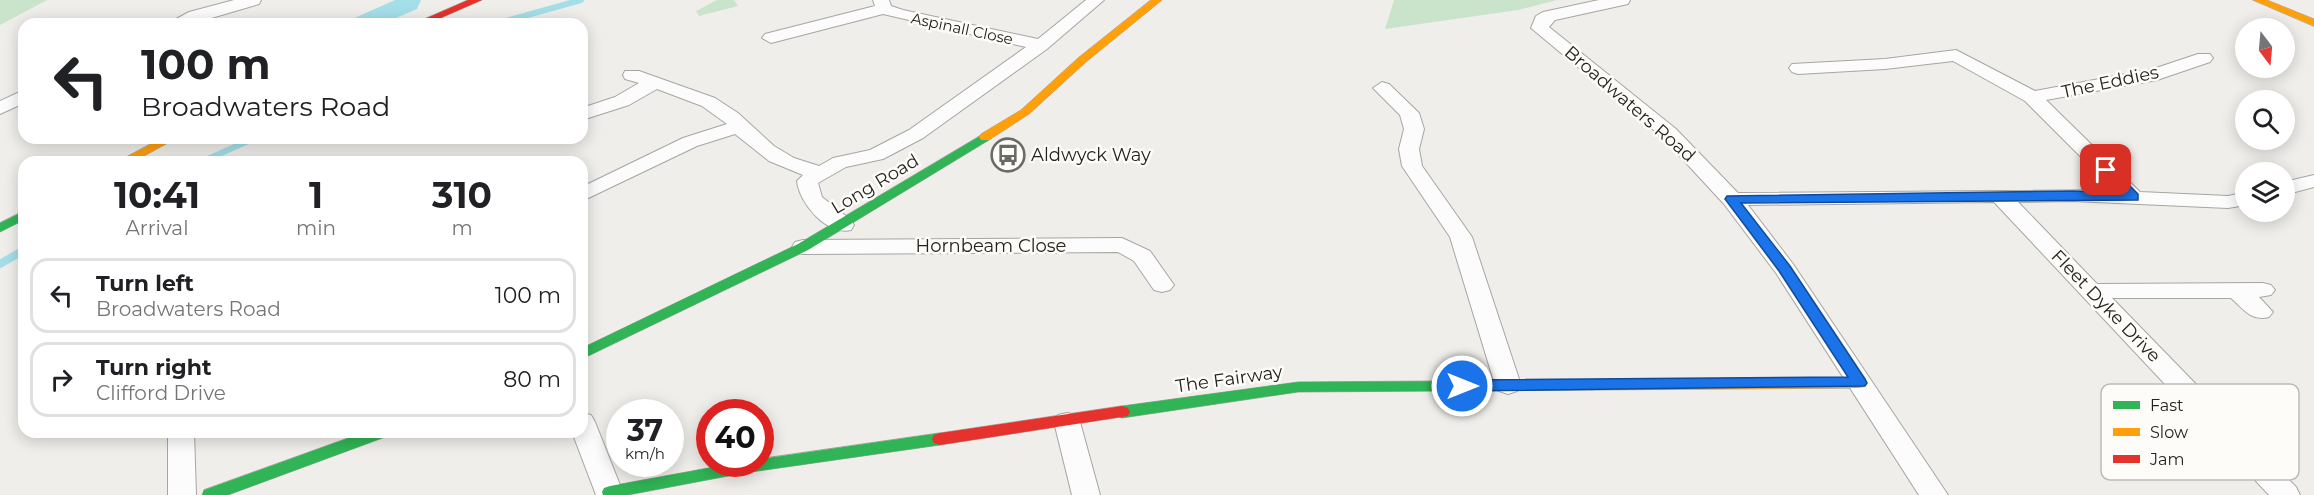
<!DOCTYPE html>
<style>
body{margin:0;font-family:Montserrat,sans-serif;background:#f6f6f6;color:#202124;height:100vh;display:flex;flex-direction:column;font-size:22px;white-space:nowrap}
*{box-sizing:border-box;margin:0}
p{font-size:20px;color:#757577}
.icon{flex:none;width:33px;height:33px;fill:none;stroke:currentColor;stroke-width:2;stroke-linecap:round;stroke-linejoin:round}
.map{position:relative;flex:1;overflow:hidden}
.sheet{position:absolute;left:18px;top:156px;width:570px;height:282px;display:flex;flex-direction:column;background:#fff;border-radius:18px;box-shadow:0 3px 15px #0003}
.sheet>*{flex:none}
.top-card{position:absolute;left:18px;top:18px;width:570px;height:126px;border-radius:18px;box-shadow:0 3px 15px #0003;background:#fff;color:#202124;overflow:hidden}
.needle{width:39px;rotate:164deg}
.controls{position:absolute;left:2235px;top:18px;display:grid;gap:12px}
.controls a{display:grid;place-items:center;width:60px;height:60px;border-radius:50%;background:#fff;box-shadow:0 3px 15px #0003;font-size:30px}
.speed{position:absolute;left:606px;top:399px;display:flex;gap:12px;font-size:30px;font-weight:700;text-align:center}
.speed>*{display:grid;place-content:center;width:78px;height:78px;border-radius:50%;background:#fff;box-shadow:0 3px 15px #0003;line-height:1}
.speed small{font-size:15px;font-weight:400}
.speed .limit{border:9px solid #d22;background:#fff;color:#111}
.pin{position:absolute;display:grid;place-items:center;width:51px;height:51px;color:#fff;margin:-26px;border-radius:12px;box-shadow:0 3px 9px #0006}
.me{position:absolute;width:66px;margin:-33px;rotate:90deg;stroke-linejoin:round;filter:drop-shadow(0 0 4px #0008)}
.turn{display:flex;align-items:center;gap:21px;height:126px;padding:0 24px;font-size:27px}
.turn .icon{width:78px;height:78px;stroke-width:2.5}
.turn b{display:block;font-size:42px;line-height:51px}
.eta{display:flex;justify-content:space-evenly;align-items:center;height:102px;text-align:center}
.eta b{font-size:36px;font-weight:700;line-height:42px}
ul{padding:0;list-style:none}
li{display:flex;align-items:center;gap:18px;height:75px;margin:0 12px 9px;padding:0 12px;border:3px solid #e0e0e0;border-radius:18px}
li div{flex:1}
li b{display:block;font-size:22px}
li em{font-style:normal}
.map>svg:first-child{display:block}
</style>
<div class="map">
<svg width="2314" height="495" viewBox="0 0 2314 495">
<rect width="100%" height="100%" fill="#f0eeea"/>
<path fill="#cae3cb" d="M0 0H47L0 25Z
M717 0H734L738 6 699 16 696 11Z
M1394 0H1557L1518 10 1385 29Z"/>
<path fill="#a4dfe9" d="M395 0H421L417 9 382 24H341Z"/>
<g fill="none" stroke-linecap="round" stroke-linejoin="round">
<path stroke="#a4dfe9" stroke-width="6" d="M495 24 581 0
M201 162 255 138"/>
<path stroke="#a4dfe9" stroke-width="8" d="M0 264 24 250"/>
<g stroke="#a7a5a2" stroke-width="2">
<path id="street" d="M234 0H261L259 4 191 24H167L189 12Z
M873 0H889L891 6 903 10 1038 39 1086 0H1104L1047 49 923 138 883 159 846 167 818 183 822 197 851 220 854 225 851 230C827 236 799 203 797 181L803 175 769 161 735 134 697 146 582 201V187L683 138 727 124 702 106 657 89 629 105 582 120V108L615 97 639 83 625 79 623 75 625 71H639L715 98 738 113 774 146 794 158 819 166 833 158 870 150 909 130 1026 47 883 14 771 43 762 38 765 34 875 6Z
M1599 0H1630L1628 4 1555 20 1549 27 1676 129 1738 193 2114 190 2025 101 1953 61 1885 69 1798 74 1792 72 1789 68 1792 64 1885 59 1956 50 2035 91 2153 69 2198 54H2210L2213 58 2210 62 2157 80 2046 100 2140 192 2228 196 2246 192V205L2228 208 2073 201 2018 202 2097 284 2263 283 2271 285 2275 290 2271 295 2259 297 2273 312 2269 317C2252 322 2243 309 2231 298H2112L2296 487 2300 495H2269L1994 202 1748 205 1793 264 1948 495H1919L1776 273 1724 204 1662 137 1531 28 1536 16 1543 12Z
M1382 82 1389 84 1419 113 1424 129 1419 149 1422 166 1472 237 1521 385 1517 391 1508 394 1499 391 1495 385 1450 237 1402 166 1399 149 1404 129 1400 115 1373 88Z
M24 90V103L0 114V101Z
M2314 175V187L2284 195V182Z
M1122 238 1150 251 1174 285 1170 290 1162 292 1154 290 1134 261 1118 252 803 254 795 252 792 247 795 242 803 240Z
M582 413 591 415 595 422 624 495H596L572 432H582Z
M1067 413 1076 415 1080 422 1100 495H1072L1054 422 1058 415Z
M168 432H194L196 495H168Z"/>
</g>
<g stroke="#a7a5a2" stroke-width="1">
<path id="fast" d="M985 133 989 134 991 137 989 140 808 250 582 359V348L798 244Z
M24 211V220L0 232V223Z
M1592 380 1597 381 1600 385 1597 389 1592 390 1298 392 1122 418 1116 416 1114 412 1116 408 1122 406 1298 382Z
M365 432H390L388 436 228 495H202L204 490Z
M940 433 946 435 948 439 946 443 940 445 744 473 628 495H603L602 492 604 488 610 486 730 464H760V459Z"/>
</g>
<g stroke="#a7a5a2" stroke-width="1">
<path id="slow" d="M1151 0H1162L1086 62 1029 114 989 140H981L979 137 981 134 1021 110 1078 58Z
M2253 0H2267L2314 19V26Z
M162 138H177L133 162H117Z
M1859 378 1864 379 1867 383 1864 387 1859 388 1592 390 1587 389 1584 385 1587 381 1592 380Z"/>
</g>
<g stroke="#a7a5a2" stroke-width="1">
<path id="jam" d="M468 0H482L427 24H413Z
M1122 406 1128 408 1130 412 1128 416 940 445 934 443 932 439 934 435 940 433Z"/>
</g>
<use href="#street" fill="#fdfcfc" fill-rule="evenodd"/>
<use href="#fast" fill="#30b455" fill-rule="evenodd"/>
<use href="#slow" fill="#ff9f0a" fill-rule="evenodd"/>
<use href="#jam" fill="#e5322d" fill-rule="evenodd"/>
</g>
<path fill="#1a73e8" stroke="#114b97" stroke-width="1.5" d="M2106 166 2111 167 2138 194V200L1741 203 1790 266 1865 379 1867 383 1865 386 1462 391 1454 386 1462 380 1848 377 1779 271 1725 199 1727 196 2073 191 2122 193 2100 170Z"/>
<defs>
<g id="bus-ring" transform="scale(1.725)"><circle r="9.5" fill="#fefcf9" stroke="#6c6a67" stroke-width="1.5"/><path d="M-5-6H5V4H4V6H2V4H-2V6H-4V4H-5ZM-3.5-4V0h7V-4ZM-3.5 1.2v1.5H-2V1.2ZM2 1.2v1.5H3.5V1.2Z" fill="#6c6a67"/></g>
</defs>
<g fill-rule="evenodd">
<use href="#bus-ring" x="1008" y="155"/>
</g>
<g text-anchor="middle" stroke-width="5" stroke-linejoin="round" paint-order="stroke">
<g font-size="15" fill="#252320" stroke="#fefcf9">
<text transform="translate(962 29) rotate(12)" y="5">Aspinall Close</text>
</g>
<g font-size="18" fill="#252320" stroke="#fefcf9">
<text transform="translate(2110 82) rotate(-12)" y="6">The Eddies</text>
<text transform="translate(1630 104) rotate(41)" y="6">Broadwaters Road</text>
<text transform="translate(875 184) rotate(-31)" y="6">Long Road</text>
<text x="991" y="252">Hornbeam Close</text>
<text transform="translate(2106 306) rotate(46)" y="6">Fleet Dyke Drive</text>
<text transform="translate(1229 379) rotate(-8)" y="6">The Fairway</text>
</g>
<g font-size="18" fill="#252320" stroke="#fefcf9" text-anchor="start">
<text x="1031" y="161">Aldwyck Way</text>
</g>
</g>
<rect x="2101" y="384" width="198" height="96" rx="9" fill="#fefcf9" stroke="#bdbbb8" stroke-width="1.5"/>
<rect x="2113" y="401" width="27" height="8" fill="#30b455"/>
<rect x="2113" y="428" width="27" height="8" fill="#ff9f0a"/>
<rect x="2113" y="455" width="27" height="8" fill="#e5322d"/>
<g font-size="16" fill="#252320">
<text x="2150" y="411">Fast</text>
<text x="2150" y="438">Slow</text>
<text x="2150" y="465">Jam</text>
</g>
</svg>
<div class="controls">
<a><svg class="needle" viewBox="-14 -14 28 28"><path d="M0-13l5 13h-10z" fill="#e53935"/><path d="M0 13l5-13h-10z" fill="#757577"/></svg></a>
<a><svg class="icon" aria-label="search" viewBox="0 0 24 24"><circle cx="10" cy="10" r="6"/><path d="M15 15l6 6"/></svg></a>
<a><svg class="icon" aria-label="layers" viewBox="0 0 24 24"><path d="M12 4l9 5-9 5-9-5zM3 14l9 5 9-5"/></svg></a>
</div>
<div class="speed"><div>37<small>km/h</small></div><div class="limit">40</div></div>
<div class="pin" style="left:2106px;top:170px;background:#d93025"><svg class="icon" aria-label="arrive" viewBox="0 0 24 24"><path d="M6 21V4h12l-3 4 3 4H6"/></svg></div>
<svg class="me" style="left:1462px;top:386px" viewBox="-20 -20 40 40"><circle r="17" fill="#1a73e8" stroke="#fff" stroke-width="3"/><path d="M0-11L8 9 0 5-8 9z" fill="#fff"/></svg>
<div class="top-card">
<div class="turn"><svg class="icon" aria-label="left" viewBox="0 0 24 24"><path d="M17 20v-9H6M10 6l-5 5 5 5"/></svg><div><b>100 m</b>Broadwaters Road</div></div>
</div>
<section class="sheet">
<div class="eta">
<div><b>10:41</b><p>Arrival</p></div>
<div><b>1</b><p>min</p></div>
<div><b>310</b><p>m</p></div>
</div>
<ul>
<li><svg class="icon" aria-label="left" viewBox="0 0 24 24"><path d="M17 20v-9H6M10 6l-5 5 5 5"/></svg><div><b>Turn left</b><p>Broadwaters Road</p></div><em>100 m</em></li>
<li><svg class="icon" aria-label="right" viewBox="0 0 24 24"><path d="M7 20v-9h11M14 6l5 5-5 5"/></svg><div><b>Turn right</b><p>Clifford Drive</p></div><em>80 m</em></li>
</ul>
</section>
</div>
